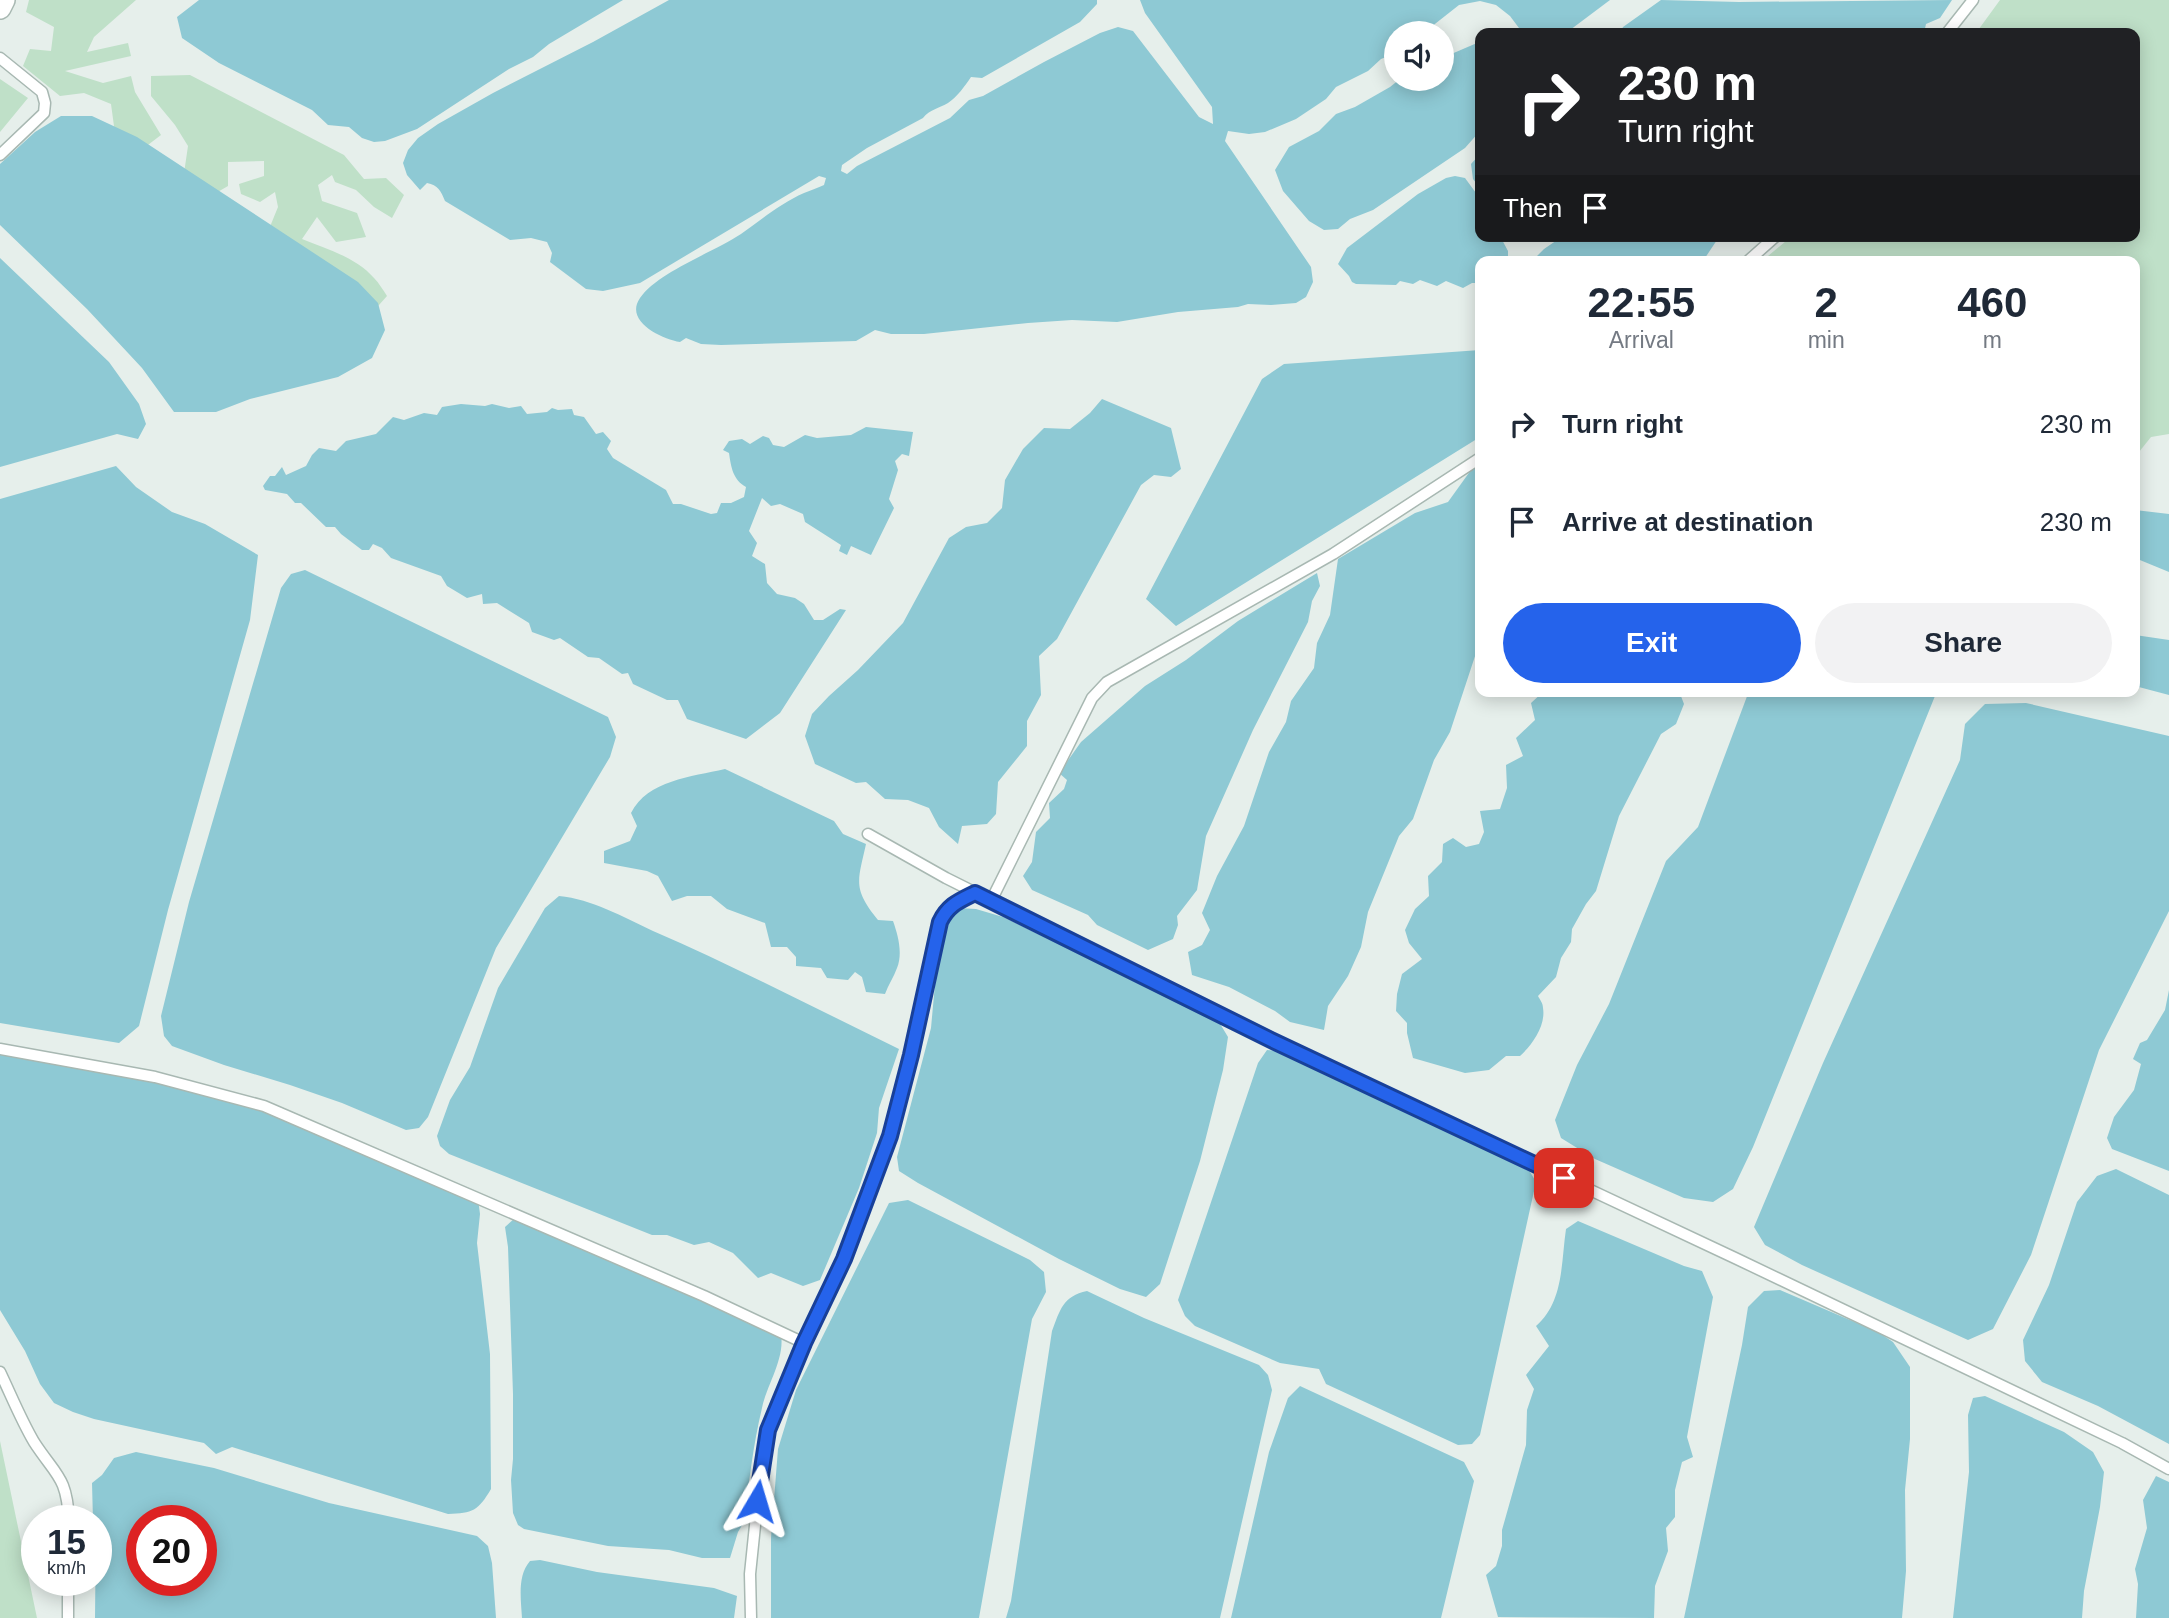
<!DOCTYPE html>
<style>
body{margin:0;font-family:Arial,sans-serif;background:#f2f2f3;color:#1f2937;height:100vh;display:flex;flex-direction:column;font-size:26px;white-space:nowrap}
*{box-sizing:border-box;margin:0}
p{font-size:23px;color:#747a83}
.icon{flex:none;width:38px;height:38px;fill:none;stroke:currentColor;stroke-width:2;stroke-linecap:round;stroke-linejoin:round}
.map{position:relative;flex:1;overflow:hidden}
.drawer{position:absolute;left:1475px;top:256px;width:665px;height:441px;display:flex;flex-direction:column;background:#fff;border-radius:14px;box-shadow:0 4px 18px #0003}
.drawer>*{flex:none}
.hud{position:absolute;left:1475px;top:28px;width:665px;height:214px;border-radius:14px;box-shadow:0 4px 18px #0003;background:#202124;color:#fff;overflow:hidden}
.controls{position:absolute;left:1384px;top:21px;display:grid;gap:14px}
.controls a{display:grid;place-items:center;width:70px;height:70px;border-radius:50%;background:#fff;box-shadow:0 4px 18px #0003;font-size:35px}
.speed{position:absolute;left:21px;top:1505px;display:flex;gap:14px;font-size:35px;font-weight:700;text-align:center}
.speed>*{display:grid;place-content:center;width:91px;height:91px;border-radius:50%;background:#fff;box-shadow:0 4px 18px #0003;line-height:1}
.speed small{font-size:18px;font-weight:400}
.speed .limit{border:10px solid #d22;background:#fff;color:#111}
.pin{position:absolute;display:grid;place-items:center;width:60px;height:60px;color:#fff;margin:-30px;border-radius:14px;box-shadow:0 4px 10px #0006}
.me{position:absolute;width:77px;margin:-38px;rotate:7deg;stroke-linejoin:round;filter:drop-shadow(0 0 5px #0008)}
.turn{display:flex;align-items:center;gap:24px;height:147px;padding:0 28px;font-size:32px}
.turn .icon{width:91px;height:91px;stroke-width:2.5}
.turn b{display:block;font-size:49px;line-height:60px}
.then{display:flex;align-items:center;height:66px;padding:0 28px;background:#0003;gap:14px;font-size:26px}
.eta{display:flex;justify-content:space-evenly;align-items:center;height:119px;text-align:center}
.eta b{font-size:42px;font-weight:600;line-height:49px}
.action{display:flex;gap:14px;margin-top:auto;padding:14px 28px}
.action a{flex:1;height:80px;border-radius:42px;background:#2563eb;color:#fff;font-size:28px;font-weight:600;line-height:80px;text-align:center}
.action a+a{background:#f2f2f3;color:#1f2937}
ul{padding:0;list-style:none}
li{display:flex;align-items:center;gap:21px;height:98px;padding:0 28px}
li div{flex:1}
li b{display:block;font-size:26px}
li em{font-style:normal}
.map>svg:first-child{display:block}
</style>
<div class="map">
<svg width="2169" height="1618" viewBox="0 0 2169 1618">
<rect width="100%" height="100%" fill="#e6efeb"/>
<path fill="#bfe0c8" d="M29 0H136L94 37 87 52 128 43 131 56 65 71 103 83 131 76 135 92 161 135 140 151 116 141 111 104 84 93 60 96 23 66 30 49 51 51 54 27 26 12Z
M2000 0H2169V434L2151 437 2135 457V261H1762L1792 236H2135V33H1976Z
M190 75 344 155 364 179 386 178 404 195 392 218 374 207 356 190 335 182 332 175 318 185 322 201 357 213 366 237 336 242 317 217 302 239C326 249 356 257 374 278 379 283 383 290 387 296L371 314 267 234 278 207 275 192 260 202 241 194 239 184 264 176V161L228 162V186L209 197 183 180 188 146 175 125 151 96V76Z
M0 79 28 98 0 132Z
M0 1441 37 1618H0Z"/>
<path fill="#8ec9d4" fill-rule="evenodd" d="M199 0H623L549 44 533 57 509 69 417 129 385 141 374 142 362 138 349 127 328 125 312 110 219 63 182 38 177 17Z
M669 0H1097V4L1080 22 982 78 971 77C965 86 957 97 948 103 938 109 930 109 923 118L867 148 842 165 841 171 847 174 857 166 950 118 969 100 983 96 1044 62 1100 33 1118 27 1133 31 1199 117 1213 124 1212 107 1145 13 1140 0H1610L1566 33H1526L1519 28 1510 16 1496 5 1480 1 1459 5 1426 31 1421 33H1396V53L1381 59 1368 71 1336 87 1326 99 1296 119 1265 132 1249 134 1228 131 1225 141 1311 267 1313 282 1306 297 1296 303 1271 305 1248 304 1238 307 1178 312 1117 322 1072 320 1028 323 924 334H891L875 330 856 341 721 345 701 344 686 338 680 342C661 339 624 321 640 298 658 272 714 252 741 234 761 220 781 203 804 193 811 190 818 188 824 185L826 178 819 176 640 283 603 291 586 289 550 262 552 253 547 242 531 238 510 240 445 201C441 191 438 185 427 183L420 190 407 175 403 163 408 150 418 138 438 124 493 93 593 42Z
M1661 0 1739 2 1952 0 1940 18 1926 24 1924 33H1776L1774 32 1766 33H1620L1623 27Z
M1477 43H1480V131L1465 148 1373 210 1350 219 1338 229 1324 230 1309 221 1283 191 1275 170 1289 147 1319 131 1336 114 1355 107 1390 87 1400 79H1442V58Z
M61 116H92L137 137 358 282 378 303 385 330 372 358 338 377 250 399 216 412H174L142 368 87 309 0 225V164L35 132Z
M1480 154V188L1473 179 1471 164Z
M1455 176 1465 178 1476 193 1480 192V236H1500L1508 251V261H1480V283H1472L1463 288 1446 281 1437 286 1420 280 1413 284 1400 281 1396 285 1356 284 1352 282 1349 276 1338 264 1347 248 1418 194 1446 178Z
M1563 236H1713L1717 240 1705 258 1700 261H1536V257L1544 249Z
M0 258 109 362 139 404 146 424 138 439 117 434 0 467Z
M1480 350V437L1176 626 1146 599 1262 379 1284 364Z
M1102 399 1171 428 1181 469 1171 477 1154 475 1141 485 1057 639 1039 656 1041 695 1027 721V746L998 782 996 814 987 824 962 826 958 844 939 827 929 808 908 800 885 799 866 782 856 783 815 764 805 736 812 714 829 696 858 670 903 623 949 538 966 527 987 523 1002 508 1005 480 1023 449 1044 428 1070 429 1090 413Z
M461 404 485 406 492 404 509 408 521 406 527 414 547 412 552 408 558 410 572 409 574 415 584 417 596 434 603 432 611 441 607 449 613 458 666 490 673 504H681L711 514 717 513 721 503H731L744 497 746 487C733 480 731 467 729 453L723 450 729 441 742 439 750 444 763 436 769 438 773 445 784 447 805 435 817 438 851 435 866 427 913 432 909 456 902 454 895 461 898 470 889 499 894 508 871 555 851 546 847 555 839 551 841 545 805 522 803 514 780 504 771 506 762 498 749 531 757 543 752 556 765 564 767 583 777 594 795 598 804 604 814 620H823L840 609 846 610 780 713 746 739 687 719 678 700H667L633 684 628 673 622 674 599 658 588 657 560 638 554 640 532 632 529 623 497 603 483 604 482 594 467 598 447 586 441 576 391 558 382 548 373 544 369 550H362L341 534 335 527H326L301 503H295L287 494 265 490 263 486 270 476H275L282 467 286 475 306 466 312 455 319 448 336 451 346 441 376 434 393 417 404 420 424 413 437 415 442 407Z
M1480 464V641L1450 732 1434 760 1413 819 1399 836 1368 912 1361 947 1348 976 1328 1006 1324 1030 1290 1022 1275 1011 1229 987 1192 975 1188 952 1202 945 1210 930 1202 913 1217 876 1244 826 1269 752 1286 722 1291 701 1314 668 1317 643 1330 615 1338 559 1415 513 1448 502 1471 470Z
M116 466 136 487 172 512 205 524 258 555 250 620 168 910 139 1026 119 1043 0 1023V499Z
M2135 510 2169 514V572L2135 558Z
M305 570 608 717 616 737 610 757 496 948 428 1117 419 1128 406 1130 342 1103 290 1085 224 1065 172 1046 164 1036 161 1016 189 902 281 588 291 574Z
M1317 573 1320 586 1312 601 1308 622 1253 730 1206 836 1197 890 1177 916 1178 925 1173 939 1148 950 1097 925 1088 915 1032 890 1023 876 1032 862 1036 832 1050 818 1049 803 1064 789 1067 780 1059 773 1081 742 1145 686 1186 660 1238 621Z
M2135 635 2169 640V695L2135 686Z
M1544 691H1679L1684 704 1676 724 1661 734 1619 816 1596 891 1586 904 1572 929 1571 942 1561 958 1556 977 1538 996C1540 1000 1543 1003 1543 1008 1546 1026 1532 1045 1520 1056H1506L1489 1070 1465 1073 1413 1058 1407 1033V1023L1396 1011 1397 994 1402 974 1422 959 1409 943 1405 930 1415 909 1429 896 1428 876 1442 862 1443 844 1453 838 1466 847 1479 844 1484 832 1480 811 1500 809 1507 788 1506 765 1523 756 1516 738 1535 720 1531 703Z
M1749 691H1937L1753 1147 1733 1189 1713 1202 1684 1198 1595 1159 1561 1138 1555 1120 1577 1065 1609 1004 1666 861 1698 827Z
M2026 703 2169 736V911L2099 1050 2031 1255 1993 1329 1968 1340 1802 1265 1765 1245 1754 1227 1823 1063 1960 760 1965 724 1985 704Z
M725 769 834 821 843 834 866 844C858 881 852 888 878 920L893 921C898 935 903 953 897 968 894 977 888 985 885 994L866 992 862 977 855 972 848 980 827 978 821 968 796 966V957L787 947H771L765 923 727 909 711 896H687L672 901 658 876 647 871 604 863V851L630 841 637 826 631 813C648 780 691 777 725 769Z
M559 896C592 899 623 917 653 931 736 967 817 1009 899 1049L879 1108 877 1133 859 1188 820 1280 803 1286 771 1273 758 1278 733 1253 709 1242 694 1245 667 1235H652L449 1154 440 1146 437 1136 450 1100 470 1067 498 988 545 908Z
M958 908 976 909 1003 917 1219 1022 1228 1037 1223 1070 1200 1161 1160 1284 1146 1297 1120 1289 1059 1259 918 1183 899 1171 897 1157 931 1028 937 962 943 928Z
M2169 990V1171L2112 1149 2107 1138 2114 1117 2134 1090 2141 1064 2133 1059 2140 1043 2147 1040 2165 1010Z
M0 1049 108 1070 253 1108 352 1145 478 1199 480 1214 477 1243 490 1354 491 1489C478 1511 473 1513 448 1514L232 1447 216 1454 204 1443 94 1419 73 1412 54 1403 40 1384 25 1351 0 1310Z
M1267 1050 1280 1051 1526 1165 1536 1182 1480 1435 1472 1444 1458 1445 1326 1384 1319 1369 1280 1363 1195 1326 1185 1316 1178 1300 1258 1063Z
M2116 1169 2169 1195V1444L2098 1406 2042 1382 2025 1361 2023 1340 2049 1285 2077 1202 2097 1176Z
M908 1200 1030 1260 1044 1272 1046 1292 1032 1319 979 1618H771V1538L778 1449 796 1390 889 1203Z
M515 1218 781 1334C785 1359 767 1384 762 1408 753 1445 749 1483 744 1522L738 1532 730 1558H702L669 1550 608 1546 524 1529 518 1525 513 1513 511 1480 513 1459V1394L508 1247 505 1227Z
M1578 1221 1684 1266 1702 1271 1713 1297 1687 1437 1693 1457 1682 1462 1675 1490V1517L1666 1528 1668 1551 1655 1586 1654 1618 1498 1617 1486 1575 1496 1566 1502 1546V1530L1526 1445 1527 1410 1534 1389 1526 1375 1549 1346 1536 1326C1564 1302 1561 1262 1566 1229Z
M1780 1290 1878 1332 1893 1342 1910 1367V1439L1905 1490 1906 1571 1902 1618H1684L1742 1345 1748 1307 1764 1291Z
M1087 1291 1144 1318 1259 1365 1268 1375 1272 1390 1220 1618H1006L1011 1601 1052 1331C1060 1310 1063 1296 1087 1291Z
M1300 1386 1464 1462 1474 1481 1441 1618H1231L1269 1452 1288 1398Z
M1985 1396 2064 1432 2093 1452 2104 1472 2100 1507 2084 1591 2082 1618H1953L1969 1472 1968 1415 1973 1398Z
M136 1452 214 1468 329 1503 477 1536 488 1546 492 1563 496 1618H95L96 1521H93L92 1483 102 1475 114 1458ZM142 1521H201V1580H142Z
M2156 1476 2169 1482V1618H2136L2138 1584 2135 1569 2147 1528 2143 1500Z
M540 1560 597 1572 714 1588 737 1596 734 1618H522C521 1599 517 1576 530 1561Z"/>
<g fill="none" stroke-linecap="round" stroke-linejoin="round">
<g stroke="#a8b8b2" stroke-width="13">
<path id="lane" d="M1947 33 1973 0
M0 58 42 92 45 103 44 113 0 155
M1748 261 1776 236
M868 834 946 878 1271 1040 1735 1258 2122 1443 2169 1469
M991 901 1092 698 1107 682 1333 554 1480 458
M0 1049 155 1077 264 1106 704 1296 804 1343
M0 1372C11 1395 21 1420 34 1442 56 1476 67 1476 69 1521
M68 1618V1580
M751 1618 750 1574 760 1477 768 1430 804 1343 844 1259 890 1136 911 1055 940 922C948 905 959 901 975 893"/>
</g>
<g stroke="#a8b8b2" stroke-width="24">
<path id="street" d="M0 8 4 0"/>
</g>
<use href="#lane" stroke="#fff" stroke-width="10"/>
<use href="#street" stroke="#fff" stroke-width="21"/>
</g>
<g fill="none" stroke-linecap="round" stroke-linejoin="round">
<g stroke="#184099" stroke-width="18">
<path id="route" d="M757 1501 768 1430 804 1343 844 1259 890 1136 911 1055 940 922C948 905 959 901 975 893L1271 1040 1564 1178"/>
</g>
<use href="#route" stroke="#2563eb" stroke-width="12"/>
</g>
</svg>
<div class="controls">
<a><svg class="icon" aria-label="sound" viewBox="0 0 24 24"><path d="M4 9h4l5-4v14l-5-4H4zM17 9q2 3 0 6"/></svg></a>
</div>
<div class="speed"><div>15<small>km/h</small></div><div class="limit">20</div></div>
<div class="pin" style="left:1564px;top:1178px;background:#d93025"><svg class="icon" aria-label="arrive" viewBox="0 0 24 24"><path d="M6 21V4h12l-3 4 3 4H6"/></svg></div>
<svg class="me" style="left:757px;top:1501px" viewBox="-20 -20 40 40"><path d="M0-17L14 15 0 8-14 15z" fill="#2563eb" stroke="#fff" stroke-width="4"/></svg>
<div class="hud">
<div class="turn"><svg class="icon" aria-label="right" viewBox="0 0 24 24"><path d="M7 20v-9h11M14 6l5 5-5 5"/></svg><div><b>230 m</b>Turn right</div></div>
<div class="then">Then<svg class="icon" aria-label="arrive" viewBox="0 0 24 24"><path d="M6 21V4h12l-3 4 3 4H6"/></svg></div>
</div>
<section class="drawer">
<div class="eta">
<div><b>22:55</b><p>Arrival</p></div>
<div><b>2</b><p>min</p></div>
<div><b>460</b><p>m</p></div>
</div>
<ul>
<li><svg class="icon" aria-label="right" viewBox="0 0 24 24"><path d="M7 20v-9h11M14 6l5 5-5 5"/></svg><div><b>Turn right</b></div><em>230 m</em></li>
<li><svg class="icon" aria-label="arrive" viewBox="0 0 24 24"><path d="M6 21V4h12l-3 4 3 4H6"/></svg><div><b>Arrive at destination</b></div><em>230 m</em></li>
</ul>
<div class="action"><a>Exit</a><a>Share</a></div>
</section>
</div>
